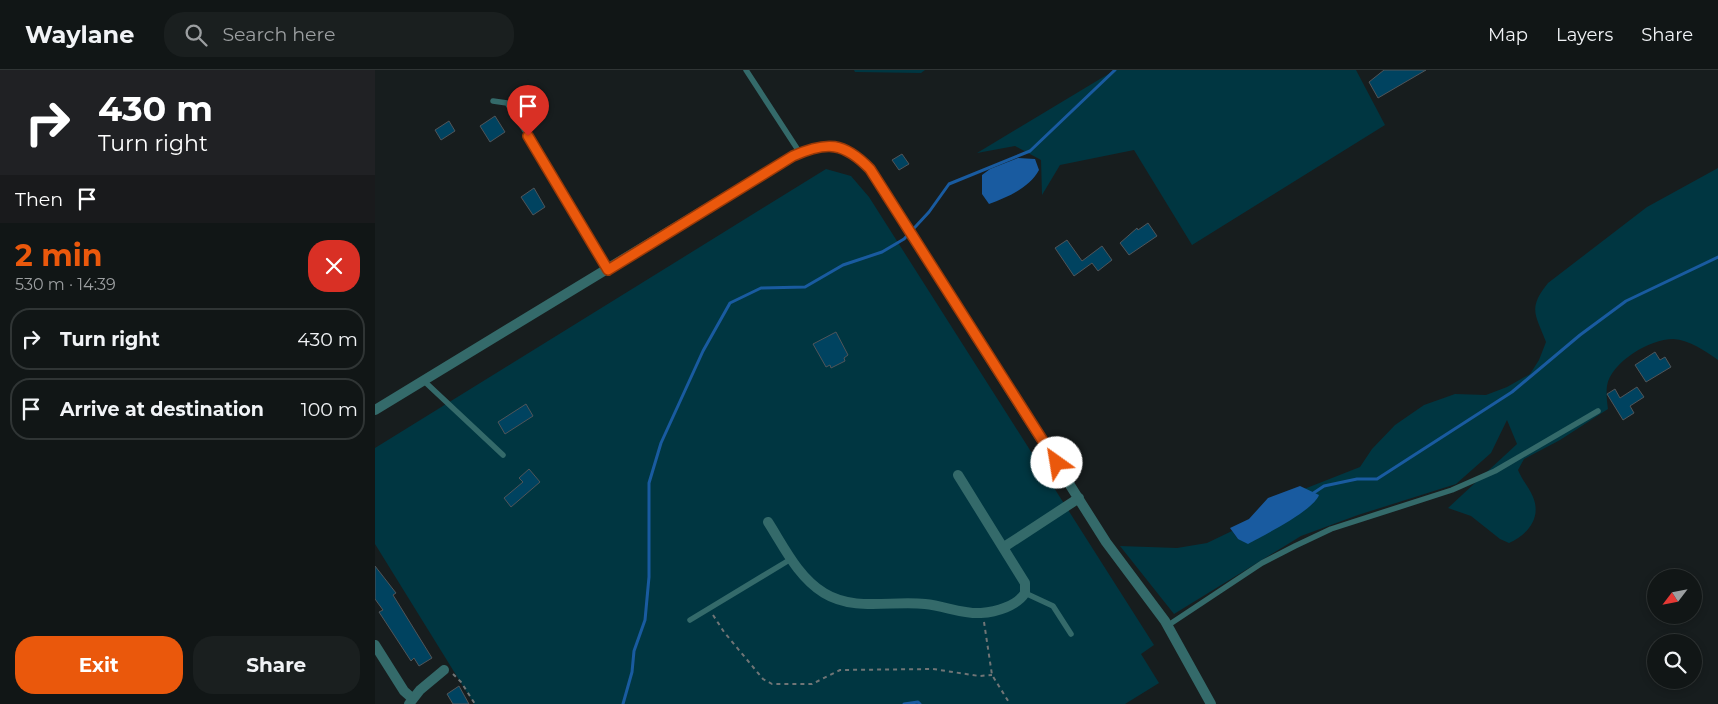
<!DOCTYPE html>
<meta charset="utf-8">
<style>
body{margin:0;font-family:Montserrat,sans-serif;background:#1a1f1f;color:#f1f3f6;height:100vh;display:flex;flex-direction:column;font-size:19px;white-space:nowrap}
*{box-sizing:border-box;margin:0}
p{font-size:16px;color:#9c9fa1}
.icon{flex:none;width:28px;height:28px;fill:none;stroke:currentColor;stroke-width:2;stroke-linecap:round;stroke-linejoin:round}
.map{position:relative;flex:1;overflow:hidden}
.sheet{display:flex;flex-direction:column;background:#111616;width:375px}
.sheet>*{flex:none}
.guide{background:#202124;color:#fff;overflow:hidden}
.needle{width:32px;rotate:238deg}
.tools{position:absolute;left:1272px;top:499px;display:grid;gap:10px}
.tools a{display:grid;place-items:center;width:55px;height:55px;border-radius:50%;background:#111616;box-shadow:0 2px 8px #0003,0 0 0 1px #303535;font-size:25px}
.pin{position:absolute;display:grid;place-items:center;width:42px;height:42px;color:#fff;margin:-51px -21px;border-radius:50% 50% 50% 0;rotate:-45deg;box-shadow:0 0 5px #0007}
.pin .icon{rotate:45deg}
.me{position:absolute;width:55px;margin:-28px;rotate:328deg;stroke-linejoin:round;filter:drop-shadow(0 0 4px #0008)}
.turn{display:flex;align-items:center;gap:18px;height:105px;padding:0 15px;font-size:22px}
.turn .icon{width:65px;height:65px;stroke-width:2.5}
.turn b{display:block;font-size:35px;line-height:42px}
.then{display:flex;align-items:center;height:48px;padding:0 15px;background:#0003;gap:10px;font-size:19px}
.round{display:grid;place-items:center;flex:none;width:52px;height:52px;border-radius:20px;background:#1a1f1f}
.headline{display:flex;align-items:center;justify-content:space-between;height:85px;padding:0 15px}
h1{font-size:30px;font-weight:700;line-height:38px;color:#ea580c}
.action{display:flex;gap:10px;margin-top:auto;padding:10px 15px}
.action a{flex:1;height:58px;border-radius:20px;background:#ea580c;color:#fff;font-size:20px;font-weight:700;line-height:58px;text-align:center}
.action a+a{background:#1a1f1f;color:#f1f3f6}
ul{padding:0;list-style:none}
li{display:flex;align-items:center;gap:15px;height:62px;margin:0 10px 8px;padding:0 5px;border:2px solid #303535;border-radius:20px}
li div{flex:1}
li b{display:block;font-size:19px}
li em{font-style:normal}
header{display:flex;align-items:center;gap:30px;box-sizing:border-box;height:70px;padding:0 25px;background:#111616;border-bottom:1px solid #303535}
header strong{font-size:24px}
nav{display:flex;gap:28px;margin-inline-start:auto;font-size:18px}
.search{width:350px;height:45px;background:#1a1f1f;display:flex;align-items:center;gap:12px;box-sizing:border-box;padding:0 18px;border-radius:20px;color:#9c9fa1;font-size:19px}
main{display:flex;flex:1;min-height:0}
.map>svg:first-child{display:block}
</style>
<header>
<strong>Waylane</strong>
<div class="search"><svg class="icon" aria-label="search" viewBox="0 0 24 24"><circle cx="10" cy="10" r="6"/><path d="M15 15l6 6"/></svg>Search here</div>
<nav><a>Map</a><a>Layers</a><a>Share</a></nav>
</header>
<main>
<section class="sheet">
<div class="guide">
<div class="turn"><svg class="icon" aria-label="right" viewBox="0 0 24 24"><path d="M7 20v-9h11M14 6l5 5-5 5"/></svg><div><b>430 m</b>Turn right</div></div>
<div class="then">Then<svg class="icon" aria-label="arrive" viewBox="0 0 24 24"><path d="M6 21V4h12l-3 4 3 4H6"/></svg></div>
</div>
<div class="headline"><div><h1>2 min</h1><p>530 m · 14:39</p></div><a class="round" style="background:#d93025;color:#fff"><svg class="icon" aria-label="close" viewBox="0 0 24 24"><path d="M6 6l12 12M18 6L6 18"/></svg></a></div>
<ul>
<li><svg class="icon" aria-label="right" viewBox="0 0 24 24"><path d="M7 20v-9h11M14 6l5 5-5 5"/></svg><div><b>Turn right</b></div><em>430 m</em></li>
<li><svg class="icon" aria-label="arrive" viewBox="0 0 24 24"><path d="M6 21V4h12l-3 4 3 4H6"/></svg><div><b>Arrive at destination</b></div><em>100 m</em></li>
</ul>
<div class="action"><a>Exit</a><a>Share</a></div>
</section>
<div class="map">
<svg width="1343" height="634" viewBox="0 0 1343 634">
<rect width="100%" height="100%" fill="#171d1e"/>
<path fill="#003641" d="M479 0H550L546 3 480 2Z
M740 0H981L1010 55 817 175 759 80 685 95 667 125 666 90 640 76 602 83Z
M1343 98V290C1330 281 1315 270 1298 269 1275 269 1236 292 1232 316 1231 323 1232 332 1233 339L1185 370 1149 389 1143 400C1147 410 1154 417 1158 427 1167 448 1152 465 1134 473L1125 469 1096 446 1073 438 1142 374 1132 350 1116 383 1081 414 983 445 926 466 799 544 745 476 802 478 832 473 857 461 863 469 924 421 985 397 997 379 1020 355 1049 335 1080 324 1111 325 1132 317 1155 304 1164 290 1171 272C1161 245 1152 239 1173 213L1272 137Z
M451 99 476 106 494 127 779 575 766 584 784 613 750 634H99L0 474V378Z"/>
<path fill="#195ba0" d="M643 88 660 89 664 100C654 118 633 127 614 134L607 124V105L615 99Z
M925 416 944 425C938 441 889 465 873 474L863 469 855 458 874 449 893 428Z"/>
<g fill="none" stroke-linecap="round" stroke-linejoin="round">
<path stroke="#195ba0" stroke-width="3" d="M937 424 949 416 982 409H1002L1137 322 1205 265 1251 231 1343 187
M248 634 257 602 259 581 270 550 274 507V413L286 373 328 281 355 233 386 218 430 217 468 195 507 182 529 169 554 142 574 114 655 81 740 0
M529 634 543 632 545 634"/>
</g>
<path fill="#004360" stroke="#505559" d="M1009 0H1051L1003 28 994 12Z
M120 46 130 62 115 72 105 56Z
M74 51 80 61 66 70 60 60Z
M527 84 534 94 524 100 517 90Z
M159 118 170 137 158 145 146 127Z
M773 153 782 166 754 185 745 173 762 158 763 160Z
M692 170 707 191 727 176 737 190 723 201 717 193 699 206 680 178Z
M461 262 473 285 469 288 470 291 456 298 455 295 451 297 438 274Z
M1280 282 1285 290 1290 287 1296 297 1271 312 1260 295Z
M1262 317 1269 327 1255 336 1259 343 1248 350 1232 324 1240 319 1245 328Z
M151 334 158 346 130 364 123 352Z
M154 399 165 412 136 437 129 428 148 412 144 408Z
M0 496 21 523 18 525 57 588 44 596 39 588 36 591 4 542 8 540 0 529Z
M84 616 94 634H78L72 624Z"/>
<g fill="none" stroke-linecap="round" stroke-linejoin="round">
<path stroke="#707576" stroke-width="2" stroke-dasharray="4 4" stroke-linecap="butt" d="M338 545 349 562 388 609 397 614H437L465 600 558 599 604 606 617 605
M609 552 617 605 635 634
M78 604 86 612 100 634"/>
<path stroke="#346a6a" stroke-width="5.5" d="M371 0 425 83
M118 31 132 33 174 98 233 200
M49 311 128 385
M650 523 678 536 696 564
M315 550 416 489
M792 556 887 493 920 476 956 459 1077 420 1120 401 1223 341"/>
<path stroke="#346a6a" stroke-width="10" d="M0 340 418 86C452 71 469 72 495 99L731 472 790 551 836 634
M393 452C409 477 423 507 449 523 480 542 517 530 550 534 570 536 587 544 606 543 621 542 642 536 650 523V513L583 405
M629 477 704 428
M0 575 29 621 38 629
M34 634 45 620 69 600"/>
</g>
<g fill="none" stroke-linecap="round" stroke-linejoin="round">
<g stroke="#983908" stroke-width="12">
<path id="route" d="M153 66 233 200 418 86C452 71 469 72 495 99L682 393"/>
</g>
<use href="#route" stroke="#ea580c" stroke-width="9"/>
</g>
</svg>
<div class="tools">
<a><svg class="needle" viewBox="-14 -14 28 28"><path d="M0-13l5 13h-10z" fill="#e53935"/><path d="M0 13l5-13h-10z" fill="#9c9fa1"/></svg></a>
<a><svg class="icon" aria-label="search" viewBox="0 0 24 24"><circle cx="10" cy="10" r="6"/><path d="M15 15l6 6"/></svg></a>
</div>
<div class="pin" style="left:153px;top:66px;background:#d93025"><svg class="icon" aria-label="arrive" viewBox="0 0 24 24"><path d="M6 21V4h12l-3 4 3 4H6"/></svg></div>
<svg class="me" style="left:682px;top:393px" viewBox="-20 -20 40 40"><circle r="19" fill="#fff"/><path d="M0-13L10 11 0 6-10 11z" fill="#ea580c"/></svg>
</div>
</main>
